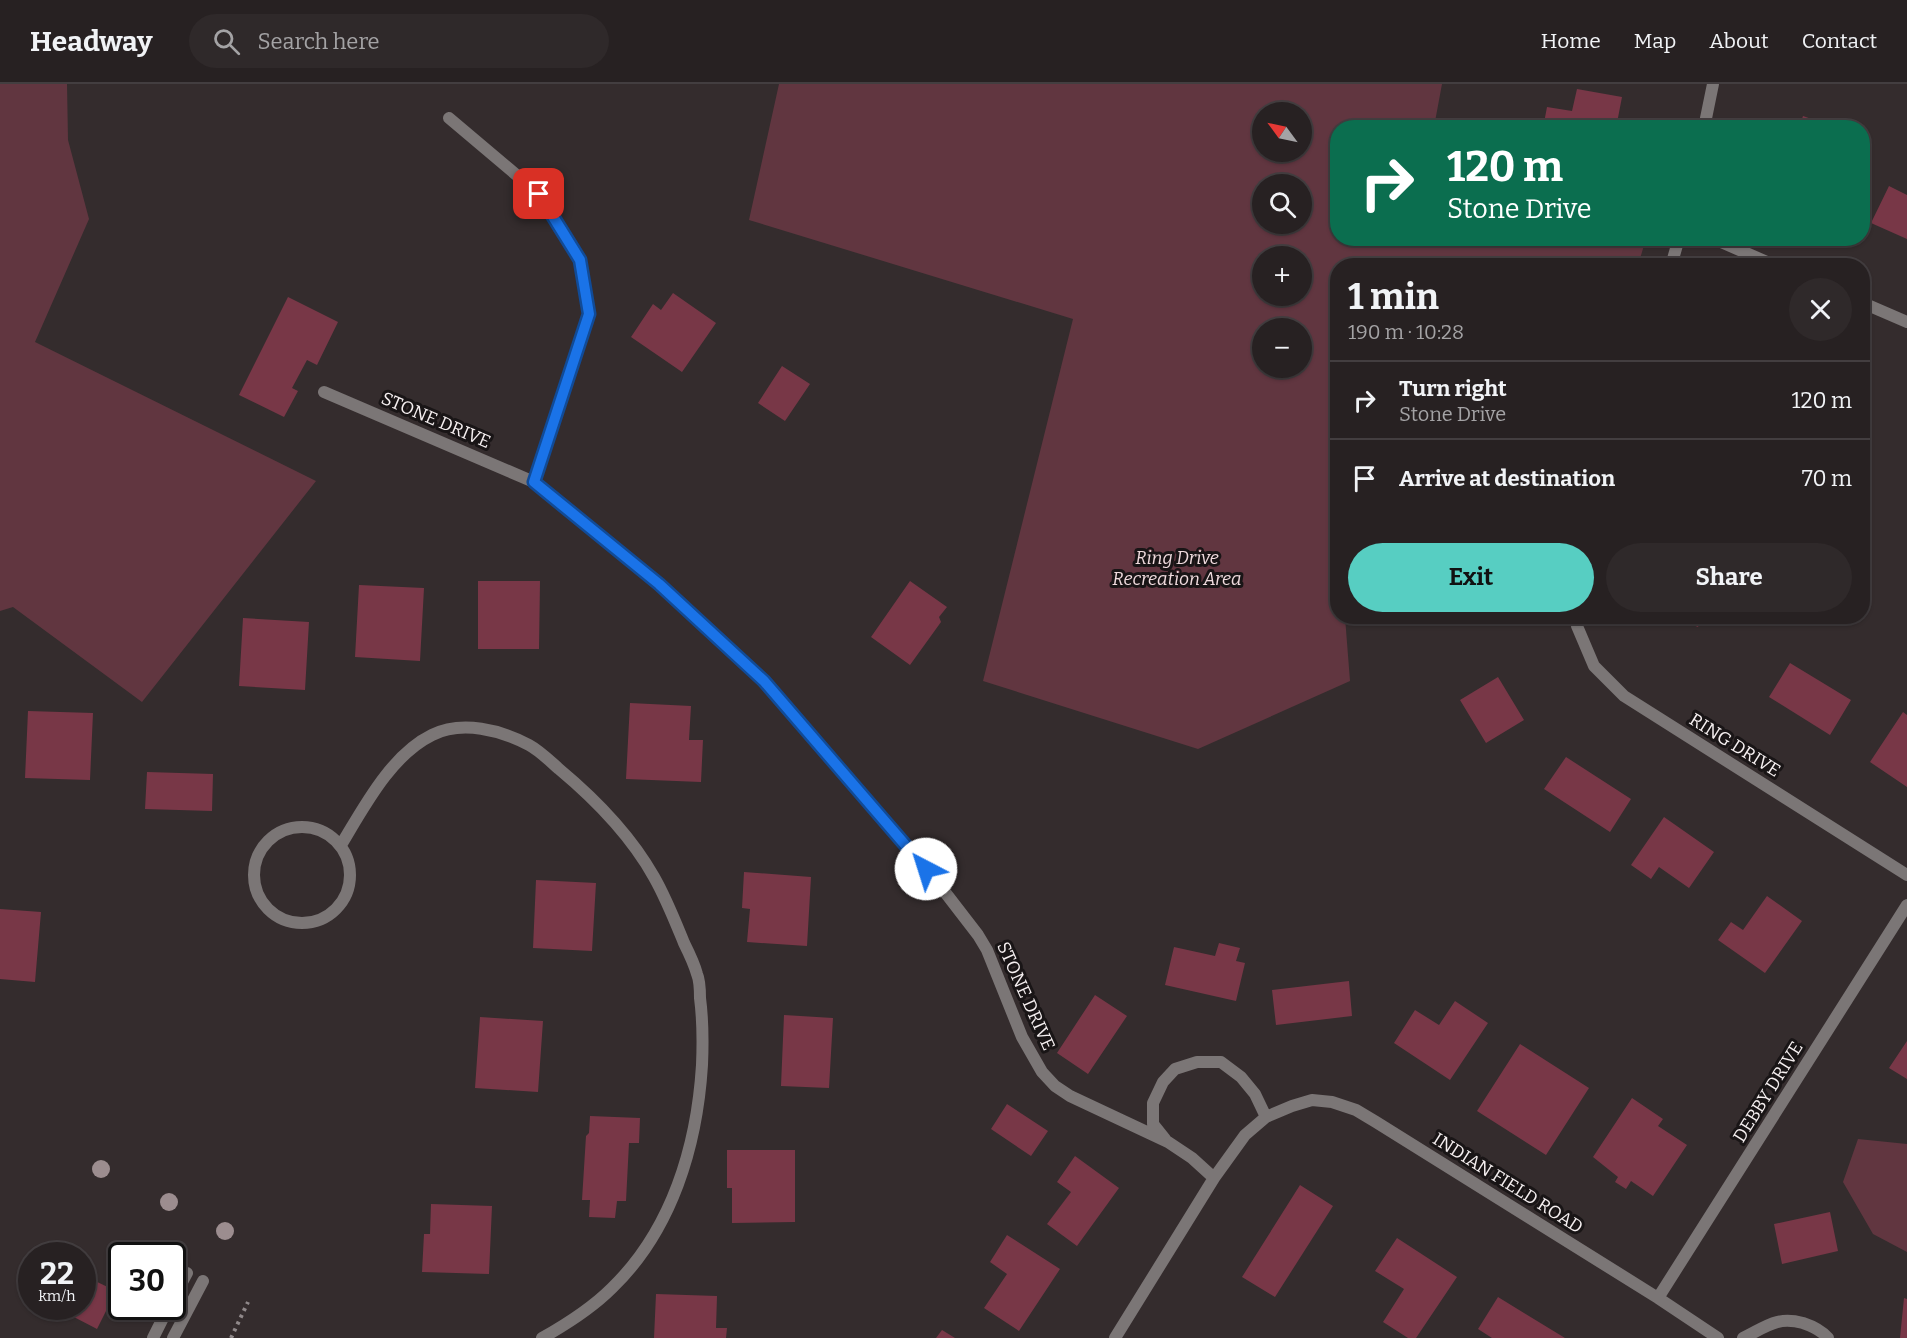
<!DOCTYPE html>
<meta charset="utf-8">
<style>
body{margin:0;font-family:Bitter,serif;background:#2f292a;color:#f1f3f6;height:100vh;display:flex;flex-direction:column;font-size:22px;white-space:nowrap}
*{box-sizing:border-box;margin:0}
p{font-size:20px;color:#a4a3a5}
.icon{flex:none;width:33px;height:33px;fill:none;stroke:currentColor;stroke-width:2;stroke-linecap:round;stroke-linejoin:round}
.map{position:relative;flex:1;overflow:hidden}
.sheet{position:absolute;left:1330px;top:174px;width:540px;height:366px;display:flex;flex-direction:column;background:#272122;border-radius:24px;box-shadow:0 2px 4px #0004,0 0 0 2px #433e40}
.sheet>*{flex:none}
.top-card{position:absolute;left:1330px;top:36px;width:540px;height:126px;border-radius:24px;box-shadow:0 2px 4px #0004,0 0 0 2px #433e40;background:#0b6e4f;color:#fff;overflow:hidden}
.needle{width:39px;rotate:303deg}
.fabs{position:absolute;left:1252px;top:18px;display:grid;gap:12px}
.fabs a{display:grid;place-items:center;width:60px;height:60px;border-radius:50%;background:#272122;box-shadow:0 2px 4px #0004,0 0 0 2px #433e40;font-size:30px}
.speed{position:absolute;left:18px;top:1158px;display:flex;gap:12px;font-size:30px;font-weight:700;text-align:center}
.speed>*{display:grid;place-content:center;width:78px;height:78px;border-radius:50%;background:#272122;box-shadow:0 2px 4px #0004,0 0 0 2px #433e40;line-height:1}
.speed small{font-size:15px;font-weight:400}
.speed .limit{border:3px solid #111;border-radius:9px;background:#fff;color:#111}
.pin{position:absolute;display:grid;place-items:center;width:51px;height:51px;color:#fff;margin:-26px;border-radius:12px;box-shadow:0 3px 9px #0006}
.me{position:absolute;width:66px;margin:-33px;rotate:320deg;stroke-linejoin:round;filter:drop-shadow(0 0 4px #0008)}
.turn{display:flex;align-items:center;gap:21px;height:126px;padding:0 18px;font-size:27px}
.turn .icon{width:78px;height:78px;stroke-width:2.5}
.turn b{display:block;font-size:42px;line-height:51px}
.round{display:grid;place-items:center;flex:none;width:63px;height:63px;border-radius:32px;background:#2f292a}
.headline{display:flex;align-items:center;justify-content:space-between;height:102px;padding:0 18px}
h1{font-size:36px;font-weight:700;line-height:45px}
.primary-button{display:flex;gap:12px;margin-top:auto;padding:12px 18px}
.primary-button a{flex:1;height:69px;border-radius:36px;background:#57cec2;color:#111;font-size:24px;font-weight:700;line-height:69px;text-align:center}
.primary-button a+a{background:#2f292a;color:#f1f3f6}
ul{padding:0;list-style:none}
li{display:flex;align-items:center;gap:18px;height:78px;padding:0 18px;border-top:2px solid #433e40}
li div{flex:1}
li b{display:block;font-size:22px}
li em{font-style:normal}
header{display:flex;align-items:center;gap:36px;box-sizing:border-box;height:84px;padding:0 30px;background:#272122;border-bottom:2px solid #433e40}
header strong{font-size:28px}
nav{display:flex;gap:33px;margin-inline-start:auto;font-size:21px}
.search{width:420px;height:54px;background:#2f292a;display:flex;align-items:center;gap:15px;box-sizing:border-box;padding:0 21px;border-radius:33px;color:#a4a3a5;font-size:22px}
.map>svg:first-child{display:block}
</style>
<header>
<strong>Headway</strong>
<div class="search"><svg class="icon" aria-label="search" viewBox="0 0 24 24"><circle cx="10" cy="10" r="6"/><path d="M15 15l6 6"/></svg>Search here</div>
<nav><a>Home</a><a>Map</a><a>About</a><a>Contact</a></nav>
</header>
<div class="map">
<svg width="1907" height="1254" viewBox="0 0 1907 1254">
<rect width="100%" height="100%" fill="#342c2d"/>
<path fill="#613640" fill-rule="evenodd" d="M0 0H67L68 56 89 135 35 258 316 397 142 618 13 523 0 527Z
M779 0H1442L1434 43 1338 44V154L1646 155 1638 181 1444 182 1423 175 1420 181 1338 182V532L1345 533 1350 597 1198 665 983 597 1073 235 749 136ZM1263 28H1302V68H1263ZM1263 100H1302V140H1263ZM1263 172H1302V212H1263ZM1302 244V284H1263V244Z
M1858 1055 1907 1060V1168L1873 1150 1843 1098Z"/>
<path fill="#783747" d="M1577 5 1622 13 1616 44H1543L1547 23 1572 27Z
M1803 32 1834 43V44H1799Z
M1889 102 1907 111V155L1871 139Z
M673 209 716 239 682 288 631 253 653 220 661 226Z
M288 213 338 238 317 281 307 276 292 304 298 307 284 333 239 311Z
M782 282 810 300 785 337 758 319Z
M478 497H540L539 565H478Z
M910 497 947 523 939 533 941 538 910 581 871 553Z
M359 501 424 504 420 577 355 573Z
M1670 532H1702L1698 543Z
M243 534 309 538 305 606 239 602Z
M1790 579 1851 616 1830 651 1769 613Z
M1498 593 1524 636 1486 659 1460 616Z
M630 619 691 622 689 656H703L701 698 626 695Z
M28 627 93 629 90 696 25 694Z
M1903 628 1907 631V703L1870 678Z
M1566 673 1631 715 1610 748 1544 705Z
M147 688 213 690 212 727 145 725Z
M1664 733 1714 768 1689 804 1659 783 1651 795 1631 781Z
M744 788 811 793 807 862 747 858 750 825 742 824Z
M536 796 596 799 592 867 533 864Z
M1767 812 1802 837 1765 889 1718 856 1731 838 1743 846Z
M0 825 41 828 35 898 0 895Z
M1219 859 1240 864 1236 877 1245 879 1236 917 1165 901 1174 863 1215 872Z
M1349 897 1352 932 1276 941 1272 906Z
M1095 911 1127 932 1088 990 1057 969Z
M1455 917 1488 939 1450 996 1394 959 1415 926 1439 941Z
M784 931 833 934 829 1004 781 1002Z
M480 933 543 937 538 1008 475 1004Z
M1907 957V995L1889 984Z
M1520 960 1589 1004 1546 1071 1477 1027Z
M1632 1014 1663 1035 1658 1042 1687 1061 1653 1112 1631 1097 1626 1105 1615 1098 1618 1093 1593 1073Z
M1007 1020 1048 1047 1031 1072 991 1045Z
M590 1032 640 1034 639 1059H629L626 1117H617L615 1134 589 1133 590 1116H582L586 1052 589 1049Z
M727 1066H795V1138L732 1139V1104H727Z
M1075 1072 1119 1104 1077 1162 1047 1140 1071 1108 1057 1098Z
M1300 1101 1333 1122 1275 1213 1242 1193Z
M431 1120 492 1122 489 1190 422 1188 424 1150H430Z
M1830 1128 1838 1167 1782 1180 1774 1140Z
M1007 1151 1060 1185 1019 1247 984 1224 1007 1190 990 1178Z
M1397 1154 1457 1193 1416 1254H1408L1383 1238 1404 1205 1375 1187Z
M91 1195 116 1207 97 1245 72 1232 76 1222H82V1211Z
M656 1210 717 1212 716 1244H727L726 1254H654Z
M1498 1213 1565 1254H1492L1478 1245Z
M1904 1214 1907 1215V1254H1900Z
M942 1246 955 1254H936Z"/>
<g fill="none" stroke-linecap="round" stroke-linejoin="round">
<path stroke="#90898a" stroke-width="4" stroke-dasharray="3 4.5" stroke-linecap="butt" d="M231 1254 248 1218"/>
<path stroke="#7b7676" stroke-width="12" d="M172 1217 187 1189
M153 1254 169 1222
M173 1254 203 1197"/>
<path stroke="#7b7676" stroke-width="12" d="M449 34 539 110 580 176 589 230 534 398
M1704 44 1713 0
M1712 154 1776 182
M1671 182 1679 154
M1863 219 1907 238
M324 308 534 398 659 500 764 597 941 803 978 851 987 866 1022 953 1042 988 1055 1002 1070 1012 1168 1058 1192 1074 1214 1094
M1577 532V542L1594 582 1624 612 1907 791
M254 791a48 48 0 1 1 96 0a48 48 0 1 1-96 0Z
M341 761C364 723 391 671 432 651 462 636 501 646 529 661 540 667 550 677 559 685 595 715 631 752 654 793 666 814 675 837 684 859 689 869 694 879 697 890 700 897 700 906 700 914 703 937 703 958 702 981 697 1062 672 1146 612 1204 592 1224 567 1240 542 1254
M1165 1055 1153 1040V1019L1163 998 1175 985 1197 978H1221L1241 993 1255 1010 1266 1033
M1658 1214 1907 821
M1115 1254 1214 1094 1245 1051 1266 1033 1292 1022 1312 1016 1332 1018 1356 1026 1376 1038 1658 1214 1718 1254
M1743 1254C1766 1243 1776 1232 1803 1239 1812 1242 1821 1246 1828 1254"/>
</g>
<g fill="#9c8d8f">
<circle cx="101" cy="1085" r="9"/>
<circle cx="169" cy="1118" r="9"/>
<circle cx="225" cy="1147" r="9"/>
</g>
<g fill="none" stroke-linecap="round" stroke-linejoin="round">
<g stroke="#114b97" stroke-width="15">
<path id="route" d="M539 110 580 176 589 230 534 398 659 500 764 597 926 785"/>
</g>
<use href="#route" stroke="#1a73e8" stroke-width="10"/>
</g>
<g text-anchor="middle" stroke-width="6" stroke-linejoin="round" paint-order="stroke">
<g font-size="18" fill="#f6f0f1" stroke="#191516">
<text transform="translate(436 336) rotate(23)" y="6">STONE DRIVE</text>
<text transform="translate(1735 661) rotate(32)" y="6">RING DRIVE</text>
<text transform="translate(1026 912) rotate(66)" y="6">STONE DRIVE</text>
<text transform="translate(1768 1008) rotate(-58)" y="6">DEBBY DRIVE</text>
<text transform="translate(1508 1099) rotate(32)" y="6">INDIAN FIELD ROAD</text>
</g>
<g font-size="18" font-style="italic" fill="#f1dcdf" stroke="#191516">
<text x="1177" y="480">Ring Drive<tspan x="1177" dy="21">Recreation Area</tspan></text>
</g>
</g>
</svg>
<div class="fabs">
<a><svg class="needle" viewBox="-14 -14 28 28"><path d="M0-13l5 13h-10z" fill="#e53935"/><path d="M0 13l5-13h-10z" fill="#a4a3a5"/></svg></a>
<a><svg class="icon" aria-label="search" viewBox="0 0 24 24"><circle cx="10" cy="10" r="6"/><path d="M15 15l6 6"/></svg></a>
<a>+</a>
<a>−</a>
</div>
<div class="speed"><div>22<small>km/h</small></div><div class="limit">30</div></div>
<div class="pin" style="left:539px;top:110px;background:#d93025"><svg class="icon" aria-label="arrive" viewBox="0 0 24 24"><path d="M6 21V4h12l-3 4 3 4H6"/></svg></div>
<svg class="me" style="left:926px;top:785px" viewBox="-20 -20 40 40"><circle r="19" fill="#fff"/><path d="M0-13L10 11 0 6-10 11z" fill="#1a73e8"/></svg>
<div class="top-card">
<div class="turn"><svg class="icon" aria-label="right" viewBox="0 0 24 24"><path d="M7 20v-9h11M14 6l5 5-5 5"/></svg><div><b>120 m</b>Stone Drive</div></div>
</div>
<section class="sheet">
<div class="headline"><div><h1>1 min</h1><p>190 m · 10:28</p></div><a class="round"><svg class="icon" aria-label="close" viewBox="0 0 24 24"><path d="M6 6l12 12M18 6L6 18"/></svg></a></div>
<ul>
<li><svg class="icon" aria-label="right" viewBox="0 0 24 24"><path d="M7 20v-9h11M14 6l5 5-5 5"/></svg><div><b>Turn right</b><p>Stone Drive</p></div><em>120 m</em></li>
<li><svg class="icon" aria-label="arrive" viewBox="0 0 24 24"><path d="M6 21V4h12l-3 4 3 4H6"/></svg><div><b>Arrive at destination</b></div><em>70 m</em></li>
</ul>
<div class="primary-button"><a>Exit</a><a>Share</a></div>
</section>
</div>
